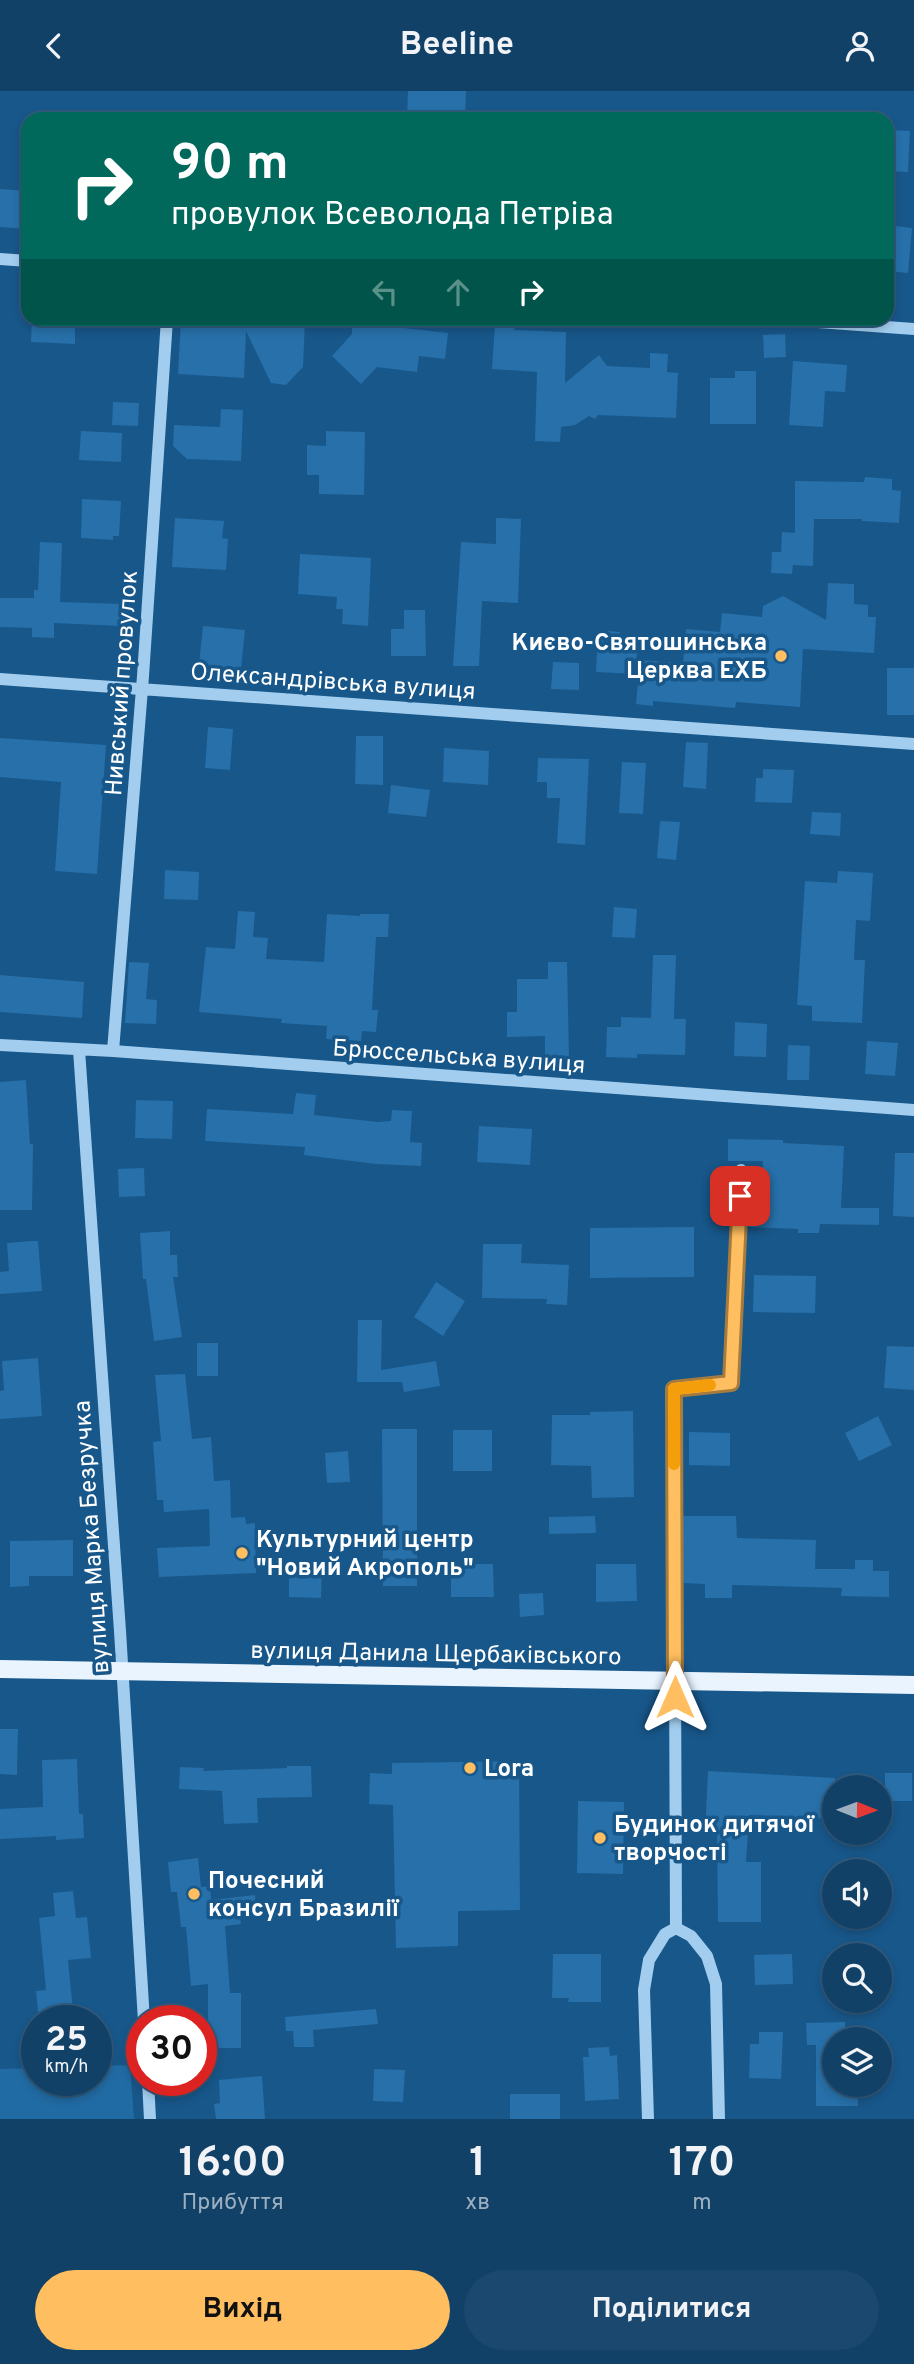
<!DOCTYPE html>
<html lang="uk">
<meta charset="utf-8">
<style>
body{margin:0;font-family:Overpass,sans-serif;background:#1b486e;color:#f1f3f6;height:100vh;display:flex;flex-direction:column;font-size:26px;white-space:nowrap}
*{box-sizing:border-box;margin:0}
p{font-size:23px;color:#9cafc0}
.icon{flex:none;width:38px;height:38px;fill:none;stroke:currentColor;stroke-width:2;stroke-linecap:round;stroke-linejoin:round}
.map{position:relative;height:2028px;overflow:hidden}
.drawer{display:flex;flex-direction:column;background:#124168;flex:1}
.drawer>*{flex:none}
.hud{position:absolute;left:21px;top:21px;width:873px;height:214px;border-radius:21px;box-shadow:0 4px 10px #0003,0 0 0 2px #315a7c;background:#00695c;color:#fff;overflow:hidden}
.needle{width:46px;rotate:91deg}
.tools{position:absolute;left:822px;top:1684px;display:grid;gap:14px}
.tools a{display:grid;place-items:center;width:70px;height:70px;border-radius:50%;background:#124168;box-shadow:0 4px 10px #0003,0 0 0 2px #315a7c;font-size:35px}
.speed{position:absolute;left:21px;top:1914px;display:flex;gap:14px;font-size:35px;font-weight:700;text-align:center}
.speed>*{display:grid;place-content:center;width:91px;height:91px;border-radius:50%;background:#124168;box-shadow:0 4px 10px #0003,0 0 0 2px #315a7c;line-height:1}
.speed small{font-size:18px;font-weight:400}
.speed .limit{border:10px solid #d22;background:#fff;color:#111}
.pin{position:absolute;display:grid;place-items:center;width:60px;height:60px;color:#fff;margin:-30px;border-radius:14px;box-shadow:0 4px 10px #0006}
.me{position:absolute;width:77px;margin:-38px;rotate:0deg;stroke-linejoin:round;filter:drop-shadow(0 0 5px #0008)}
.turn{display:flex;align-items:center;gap:24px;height:147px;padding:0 35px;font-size:32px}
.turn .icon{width:91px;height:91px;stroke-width:2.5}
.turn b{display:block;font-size:49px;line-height:60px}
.lanes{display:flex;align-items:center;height:66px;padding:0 35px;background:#0003;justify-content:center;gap:35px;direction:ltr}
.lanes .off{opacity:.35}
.eta{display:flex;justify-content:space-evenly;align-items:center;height:119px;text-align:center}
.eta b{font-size:42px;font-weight:700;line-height:49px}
.button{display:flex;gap:14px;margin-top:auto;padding:14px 35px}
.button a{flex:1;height:80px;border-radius:42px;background:#ffbe5f;color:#111;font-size:28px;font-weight:700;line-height:80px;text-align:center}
.button a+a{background:#1b486e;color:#f1f3f6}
header{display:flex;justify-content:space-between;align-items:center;height:91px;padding:0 35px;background:#124168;font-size:32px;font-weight:700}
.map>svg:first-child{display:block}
</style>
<header><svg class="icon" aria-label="back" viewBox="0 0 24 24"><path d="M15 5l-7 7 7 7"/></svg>Beeline<svg class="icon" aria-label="person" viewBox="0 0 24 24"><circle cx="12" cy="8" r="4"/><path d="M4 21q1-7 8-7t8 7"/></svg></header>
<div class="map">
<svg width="914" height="2028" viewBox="0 0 914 2028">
<rect width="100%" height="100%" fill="#18578a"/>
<path fill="#216ba4" d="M130 1974 134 2028H0V1978L37 1977V1990H96V1975Z"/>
<path fill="#2770a9" d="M408 0H466L465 28H407Z
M887 39 910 40 908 81 887 80Z
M0 98 28 100V138L0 136Z
M887 134 912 137 908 182 887 180Z
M32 228H75V253L31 251Z
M181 228 305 229 303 276 286 294 271 292 246 240 244 287 178 283Z
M352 228H385L386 235 448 242 445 268 419 265 417 281 377 276 361 293 332 265 352 243Z
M495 234 515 236 514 239 566 241 565 292 599 264 607 275 650 277V262L668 263 667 281 678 282 676 327 598 324 595 328 589 325 575 334 561 336 560 351 535 350 537 281 492 278Z
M785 243 786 266 764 267 763 244Z
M793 270 847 274 845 301 825 300 823 336 789 334Z
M735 280H756V333H710V287H735Z
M113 311 139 312 138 335 112 334Z
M221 318 243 319 241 370 187 368 173 355 174 334 220 336Z
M81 340 122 342 121 371 79 369Z
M326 340 365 341 364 404 319 403V384H307V354L326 355Z
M865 386 892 388V399L901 400 899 432 862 430V428H814L813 475 793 474 792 483 771 482 772 461H781L782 441 795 442V390L864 391Z
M82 408 121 410 119 445H113V449L81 447Z
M175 427 224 430 222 447 228 448 226 479 172 476Z
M496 427 521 428 518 512 482 510 479 575H453L461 451 496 453Z
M40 451 62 452 60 511 122 513 121 535 54 532V547L32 546V537L0 536V507H34V499H38Z
M300 463 371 467 368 535 342 533 343 518H336L337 506 298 503Z
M828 492 854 493V513L868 514V526H876L874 562 803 558 800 616 736 611 735 617 653 610V615L636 613 640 569 683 572 686 538 720 541 722 522 762 526 763 515 783 505 826 529Z
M404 519H425L426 565H391V538H404Z
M203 535 245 539 241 578 199 574Z
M598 539 620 541 619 557 637 558 636 583 596 581Z
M553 571 579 572V599L551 598Z
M887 577H914V624H887Z
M208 636 233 638 230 679 205 677Z
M356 645H383V694L355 693Z
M0 647 106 654 97 783 55 780 61 691 0 686Z
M686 651 708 652 706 698 683 696Z
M444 657 489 660 488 694 443 691Z
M538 667 589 668 585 754 557 752 560 707H547V691H537Z
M622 671 646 672 643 723 619 722Z
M763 678 794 679 792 712 755 711 756 687H763Z
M391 694 430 699 426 726 388 722Z
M812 721 841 722 840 745 810 743Z
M660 730 680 731 676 769 657 767Z
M165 779 199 781 198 809 164 808Z
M838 780 873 782 870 830 856 829 854 869H865L862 932 812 930V915L797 914 805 790 837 792Z
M614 816 637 818 635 847 612 846Z
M238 820 255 821 253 846 268 847 266 868 324 871 327 823 360 825V823H389L388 846H376L372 919H378L376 941 362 940 361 950 326 948 327 935 281 932 282 928 199 921 206 856 235 858Z
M653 864H676L674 928H686L685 964 637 963V967L606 966 607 936H621V926L651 927Z
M129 871 149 872 146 908 157 909 156 933 125 932Z
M548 871H567L569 967H545V945L507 946V921H517V888H548Z
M0 884 84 891 82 927 0 921Z
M735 931 767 933 766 966 734 965Z
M867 950 898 952 895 985 865 983Z
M788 954 810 955 809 989H787Z
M26 989 30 1053H33L32 1119H0V991Z
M296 1002 316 1004 314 1024 378 1031 391 1030 392 1019 412 1020 410 1051 422 1052 421 1075 376 1073 304 1064 305 1056 205 1050 207 1018 293 1023Z
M136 1009 173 1010 172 1048 135 1047Z
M479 1035 532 1038 530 1074 477 1071Z
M728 1048 783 1049V1052L844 1055 841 1117H879V1134L820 1133 819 1142H798V1138L748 1136 749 1108 761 1109 763 1070H728Z
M895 1062H914V1126L893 1125Z
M144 1077 145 1105 119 1106 118 1078Z
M694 1136V1186L590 1187V1137Z
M170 1140V1164H177L178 1186H173L182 1246 154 1250 146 1188H143L140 1142Z
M32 1150H38L42 1200 0 1203V1181L9 1180 7 1152Z
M483 1153H522L521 1172 569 1174 567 1214 546 1213 547 1208 482 1207Z
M754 1184 816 1185 815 1222 753 1221Z
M436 1191 465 1210 443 1245 414 1226Z
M358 1229H382L381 1279 436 1270 440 1295 404 1301 402 1291H357Z
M197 1252H218V1285H197Z
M887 1255 914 1256V1299L884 1297Z
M38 1267 42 1325 0 1328V1300L4 1299 2 1270Z
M185 1283 192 1348 211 1346 214 1390 230 1389 231 1427 245 1426 246 1433 255 1432 256 1482 159 1486 157 1457 210 1455 209 1418 164 1421 163 1409H157L153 1351 161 1350 155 1284Z
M633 1320 634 1406 592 1407 591 1375 551 1374 552 1324H590V1321Z
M878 1325 892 1354 859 1370 845 1342Z
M382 1338H417V1495H383Z
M453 1339H492V1380H453Z
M689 1341 730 1342V1375L689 1374Z
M348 1360 350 1391 327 1392 325 1362Z
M595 1425 596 1442 549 1443V1426Z
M683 1425H736L737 1447 816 1449 815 1478H855V1469H873V1480H889V1506L841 1505 842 1497 732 1494V1507H705V1493L683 1492Z
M73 1449V1485H29V1495L10 1496V1450Z
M289 1472H322L321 1507 289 1506Z
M451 1473H493L494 1506H451Z
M596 1473H636L637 1510 596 1511Z
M543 1502 544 1524 520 1526 519 1503Z
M0 1638H18L17 1684 0 1683Z
M77 1668 79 1723H83L84 1747 56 1749V1745L0 1748V1718L43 1716 42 1669Z
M519 1670 520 1819 458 1820V1855L396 1857 393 1714 369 1713 370 1682 392 1683V1672Z
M287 1675H311L312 1706 257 1707 258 1732 224 1733 222 1700 179 1698 180 1676 204 1677 203 1680 287 1677Z
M708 1680 835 1687V1728L749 1724 746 1771H761V1831H718L717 1743H705Z
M885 1682H912V1710H885Z
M578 1710 624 1711 623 1783 577 1782Z
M198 1767 201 1796 210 1795 211 1809 255 1804 257 1824 240 1826 241 1833 225 1835 230 1902H241V1957H208V1893L191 1895 186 1836H181L177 1801H171L168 1771Z
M73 1800 76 1827 87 1826 91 1867 68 1869 74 1930H39L36 1900 46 1899 39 1827 55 1825 53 1802Z
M553 1863H601V1911H568L569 1907H552Z
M792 1863 793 1893 755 1894 754 1864Z
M376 1918 378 1933 313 1939 314 1956H294L293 1940H286L285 1926Z
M845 1931V1948H835V1993H858V2015H816V1954H807L806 1932Z
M759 1941H783L781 1988 749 1987 750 1953H759Z
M609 1956 610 1965 617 1964 619 2008 585 2010 583 1966H589L588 1957Z
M374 1978 405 1979 403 2011 373 2010Z
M262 1985 265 2028H216L214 2013 220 2012 219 1989Z
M510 2003H560V2028H510Z"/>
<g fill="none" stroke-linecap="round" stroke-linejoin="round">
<path stroke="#a2cdee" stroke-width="12" d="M0 168 28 170
M777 228 914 238
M0 588 914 653
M0 954 113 960 914 1019
M79 959 120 1540 144 1930
M113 960 143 585 167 228
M676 1837 674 1298 731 1291 741 1079
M676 1837 691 1845 707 1865 716 1893 719 2028
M148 1990 150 2028
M648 2028 644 1899 649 1869 665 1843 676 1837"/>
<path stroke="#e9f4ff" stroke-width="18" d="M0 1578 914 1594"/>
</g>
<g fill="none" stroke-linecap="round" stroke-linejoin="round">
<g stroke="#a67c3e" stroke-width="18">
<path id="route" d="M675 1606 674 1298 731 1292 740 1105"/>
</g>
<use href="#route" stroke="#ffbe5f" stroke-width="12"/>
<path stroke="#f59e0b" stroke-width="12" d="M674 1373V1298L710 1294"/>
</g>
<g fill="#ffbe5f" stroke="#18578a" stroke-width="2.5">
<circle cx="781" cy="565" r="7"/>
<circle cx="242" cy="1462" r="7"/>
<circle cx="470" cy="1677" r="7"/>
<circle cx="600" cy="1747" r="7"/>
<circle cx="194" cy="1803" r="7"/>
</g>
<g text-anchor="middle" stroke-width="7" stroke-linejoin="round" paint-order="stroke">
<g font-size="24" font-weight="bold" fill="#fff" stroke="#18578a" text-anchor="start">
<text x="767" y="559" text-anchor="end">Києво-Святошинська<tspan x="767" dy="28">Церква ЕХБ</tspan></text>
<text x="256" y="1456">Культурний центр<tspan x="256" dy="28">"Новий Акрополь"</tspan></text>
<text x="484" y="1685">Lora</text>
<text x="614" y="1741">Будинок дитячої<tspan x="614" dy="28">творчості</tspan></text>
<text x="208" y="1797">Почесний<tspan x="208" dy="28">консул Бразилії</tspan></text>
</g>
<g font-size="24" fill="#fff" stroke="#18578a">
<text transform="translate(333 590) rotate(4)" y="8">Олександрівська вулиця</text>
<text transform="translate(121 592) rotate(-86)" y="8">Нивський провулок</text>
<text transform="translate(459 965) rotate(4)" y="8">Брюссельська вулиця</text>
<text transform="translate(91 1446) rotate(-94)" y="8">вулиця Марка Безручка</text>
<text transform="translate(436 1562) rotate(1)" y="8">вулиця Данила Щербаківського</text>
</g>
</g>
</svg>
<div class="tools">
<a><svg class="needle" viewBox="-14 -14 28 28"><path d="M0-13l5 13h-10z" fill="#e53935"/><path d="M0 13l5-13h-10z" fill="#9cafc0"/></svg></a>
<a><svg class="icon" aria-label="sound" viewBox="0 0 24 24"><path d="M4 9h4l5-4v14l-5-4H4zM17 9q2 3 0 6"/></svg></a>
<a><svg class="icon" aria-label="search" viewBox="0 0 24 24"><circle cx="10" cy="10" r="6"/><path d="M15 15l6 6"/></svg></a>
<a><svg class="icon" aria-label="layers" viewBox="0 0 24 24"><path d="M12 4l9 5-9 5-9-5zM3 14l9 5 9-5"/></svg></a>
</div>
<div class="speed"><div>25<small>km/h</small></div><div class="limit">30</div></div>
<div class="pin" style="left:740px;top:1105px;background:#d93025"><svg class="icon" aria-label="arrive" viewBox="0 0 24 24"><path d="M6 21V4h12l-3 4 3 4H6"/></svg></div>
<svg class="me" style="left:675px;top:1606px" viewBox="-20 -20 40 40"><path d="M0-17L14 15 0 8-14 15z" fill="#ffbe5f" stroke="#fff" stroke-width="4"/></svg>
<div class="hud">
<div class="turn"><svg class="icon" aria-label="right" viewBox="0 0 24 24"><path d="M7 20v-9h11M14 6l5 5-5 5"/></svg><div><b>90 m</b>провулок Всеволода Петріва</div></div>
<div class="lanes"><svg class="icon off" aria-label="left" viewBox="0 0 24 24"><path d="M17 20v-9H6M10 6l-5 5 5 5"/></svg><svg class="icon off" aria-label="ahead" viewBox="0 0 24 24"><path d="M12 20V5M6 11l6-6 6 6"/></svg><svg class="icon" aria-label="right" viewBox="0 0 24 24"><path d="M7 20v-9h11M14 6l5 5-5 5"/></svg></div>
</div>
</div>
<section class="drawer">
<div class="eta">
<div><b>16:00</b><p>Прибуття</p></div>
<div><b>1</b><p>хв</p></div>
<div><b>170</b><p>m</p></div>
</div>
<div class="button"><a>Вихід</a><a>Поділитися</a></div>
</section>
